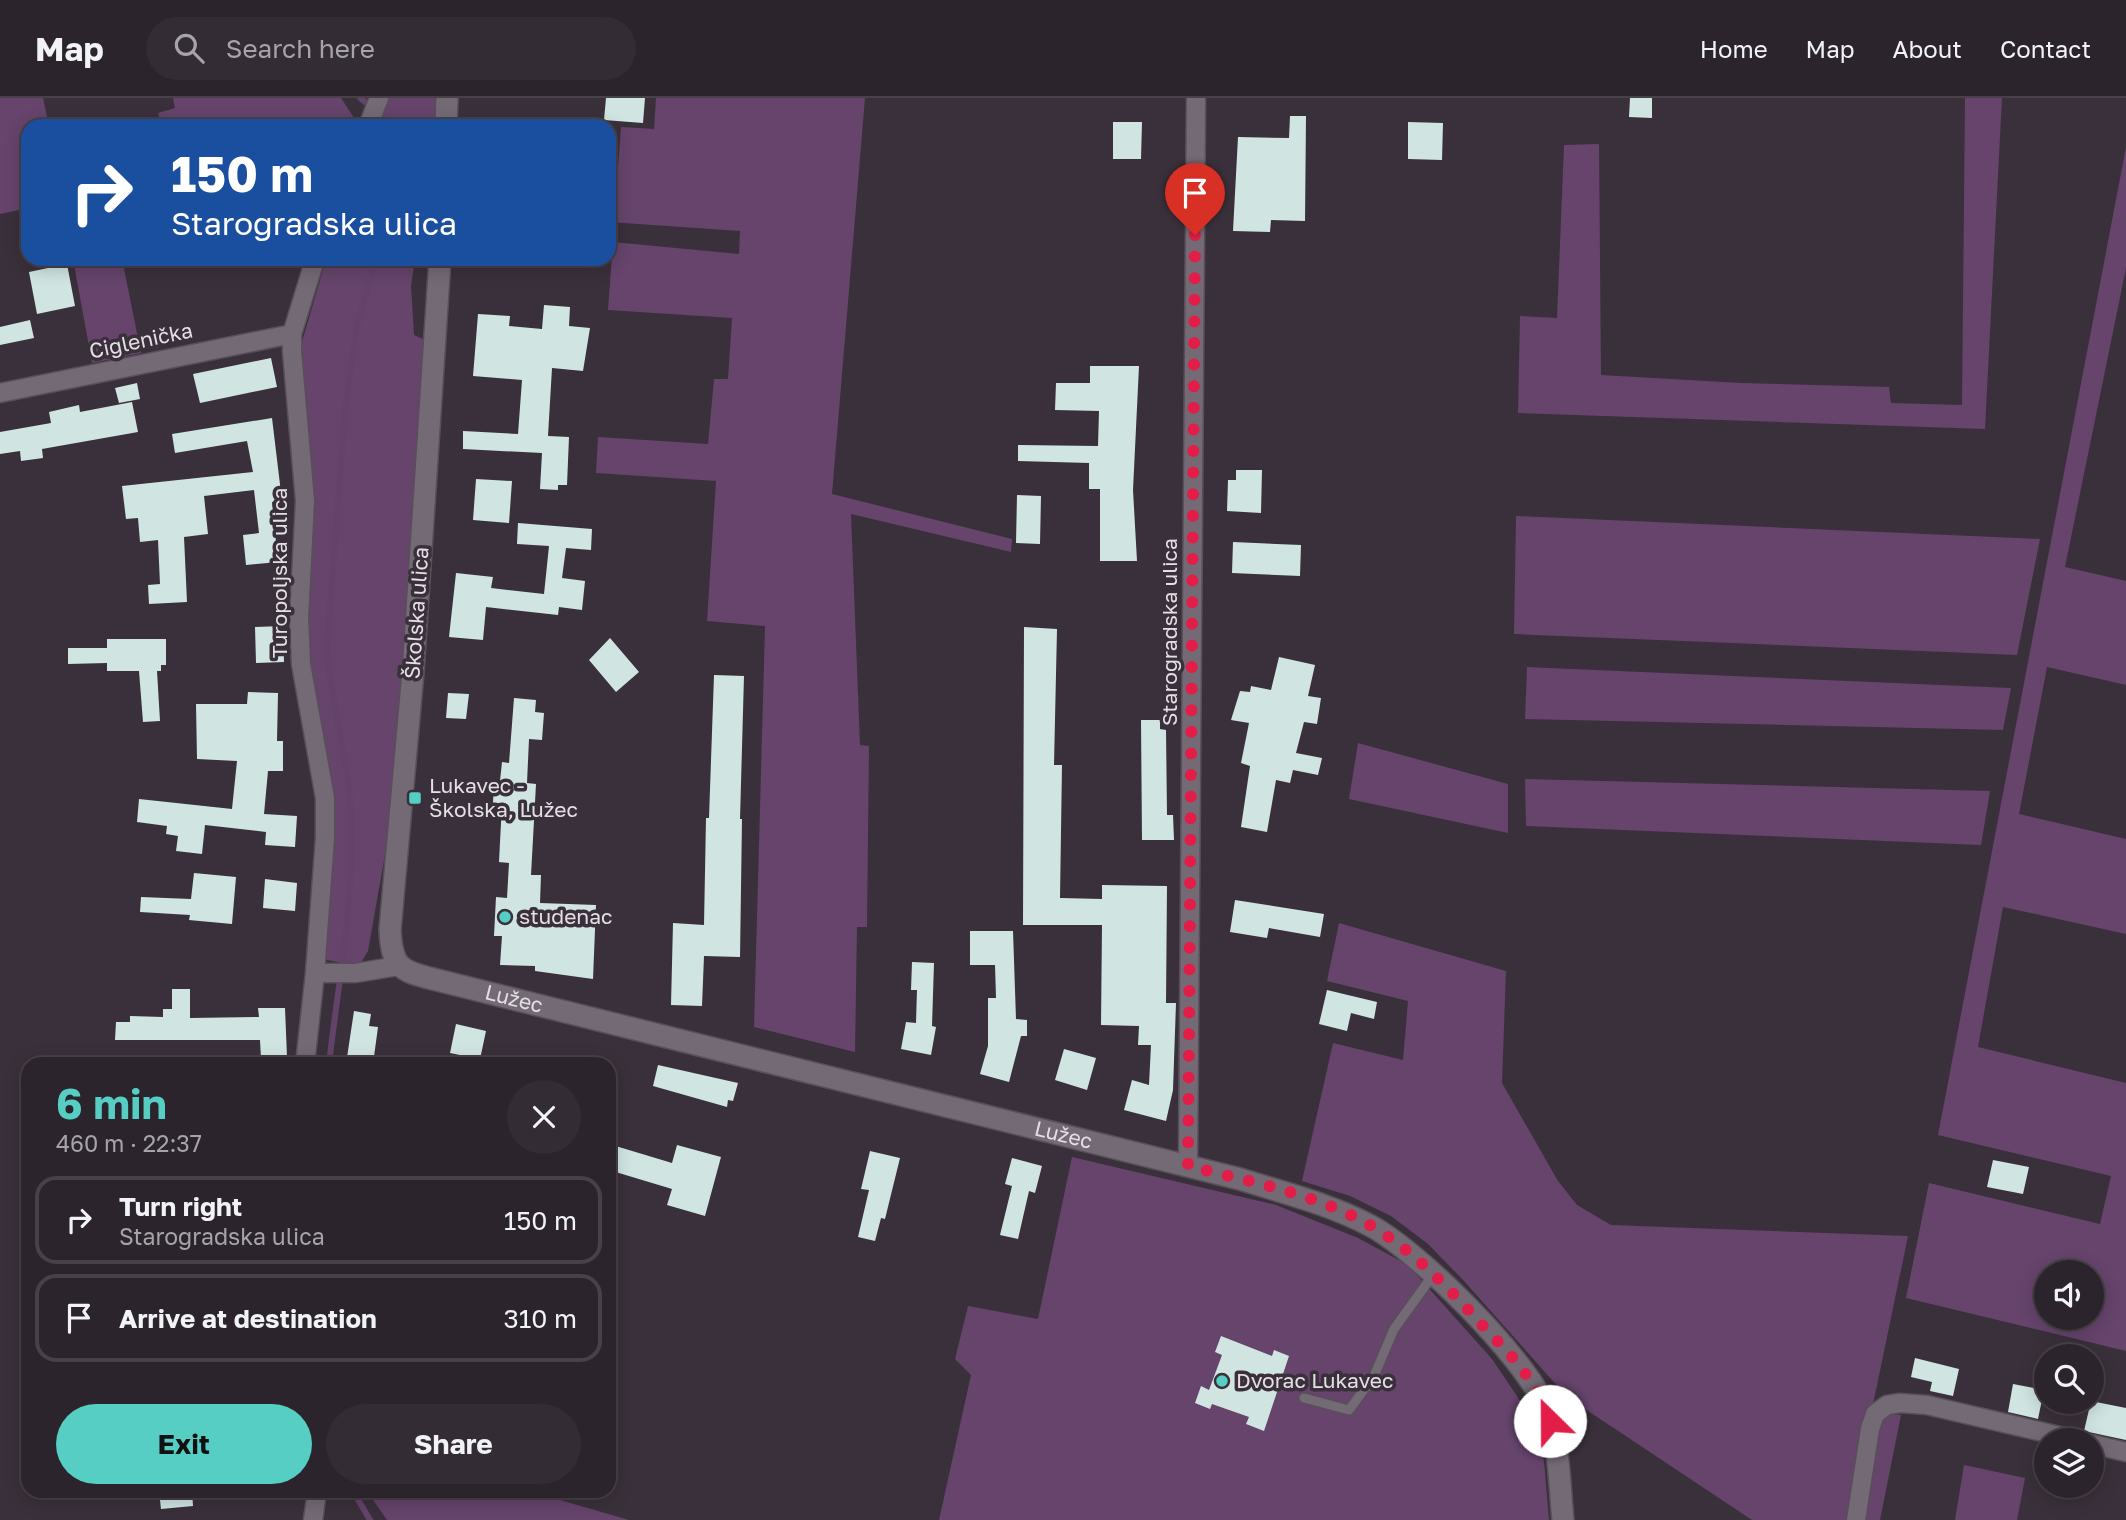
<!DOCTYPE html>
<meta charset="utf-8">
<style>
body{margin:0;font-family:"Golos Text",sans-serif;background:#342c34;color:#f1f3f6;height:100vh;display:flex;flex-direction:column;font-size:26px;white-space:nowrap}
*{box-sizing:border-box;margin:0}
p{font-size:23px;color:#a6a4a9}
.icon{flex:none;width:38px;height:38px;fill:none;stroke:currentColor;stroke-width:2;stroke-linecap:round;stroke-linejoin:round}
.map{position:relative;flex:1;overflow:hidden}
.sheet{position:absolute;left:21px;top:959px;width:595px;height:441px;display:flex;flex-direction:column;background:#2c242c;border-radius:21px;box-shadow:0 4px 18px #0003,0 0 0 2px #484148}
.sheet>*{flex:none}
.guide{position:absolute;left:21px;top:21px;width:595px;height:147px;border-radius:21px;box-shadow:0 4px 18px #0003,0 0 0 2px #484148;background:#1a4fa0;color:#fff;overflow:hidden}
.tools{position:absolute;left:2034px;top:1162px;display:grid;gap:14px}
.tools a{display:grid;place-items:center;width:70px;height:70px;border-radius:50%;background:#2c242c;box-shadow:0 4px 18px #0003,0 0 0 2px #484148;font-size:35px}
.pin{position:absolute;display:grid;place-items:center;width:60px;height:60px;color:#fff;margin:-72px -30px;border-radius:50% 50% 50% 0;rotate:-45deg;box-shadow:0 0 7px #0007}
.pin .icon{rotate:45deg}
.me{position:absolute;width:77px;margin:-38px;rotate:337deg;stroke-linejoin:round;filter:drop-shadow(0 0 5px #0008)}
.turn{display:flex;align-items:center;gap:24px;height:147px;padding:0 35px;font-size:32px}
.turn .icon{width:91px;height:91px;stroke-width:2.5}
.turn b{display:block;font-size:49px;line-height:60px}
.round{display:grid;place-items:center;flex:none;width:74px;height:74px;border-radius:37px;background:#342c34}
.summary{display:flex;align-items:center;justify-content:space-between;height:119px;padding:0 35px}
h1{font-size:42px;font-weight:700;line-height:52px;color:#56cec3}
.primary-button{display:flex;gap:14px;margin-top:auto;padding:14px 35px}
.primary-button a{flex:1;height:80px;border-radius:42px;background:#56cec3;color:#111;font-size:28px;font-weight:700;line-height:80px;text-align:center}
.primary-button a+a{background:#342c34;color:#f1f3f6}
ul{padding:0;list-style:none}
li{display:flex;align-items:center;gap:21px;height:88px;margin:0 14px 10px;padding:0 21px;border:4px solid #484148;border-radius:21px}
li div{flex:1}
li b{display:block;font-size:26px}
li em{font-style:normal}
header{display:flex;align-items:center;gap:42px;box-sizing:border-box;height:98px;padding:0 35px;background:#2c242c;border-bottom:2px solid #484148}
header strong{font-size:33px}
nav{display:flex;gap:38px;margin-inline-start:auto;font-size:24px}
.search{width:490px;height:63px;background:#342c34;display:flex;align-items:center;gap:18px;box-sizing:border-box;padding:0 24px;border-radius:38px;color:#a6a4a9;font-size:26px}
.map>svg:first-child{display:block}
</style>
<header>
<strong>Map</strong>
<div class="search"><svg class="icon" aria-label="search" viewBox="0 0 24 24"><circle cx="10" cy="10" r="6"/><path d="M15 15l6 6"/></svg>Search here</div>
<nav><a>Home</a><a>Map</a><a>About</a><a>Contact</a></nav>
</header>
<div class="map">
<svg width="2126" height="1422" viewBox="0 0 2126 1422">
<rect width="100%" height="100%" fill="#3a303b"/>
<path fill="#66446c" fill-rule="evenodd" d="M0 0H43L49 28H28V110L0 116Z
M173 0H341L358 26 162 28 158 15 175 10Z
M387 0H439L437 28H375Z
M656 0H865L832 396 1012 441 1011 454 851 416 860 647 869 648 867 829H857L855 954 754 929 765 528 707 523 716 383 596 375 598 339 708 346 714 281H728L732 220 608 212 613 144 739 156 740 133 609 124V83H617L621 29 654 31Z
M1965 0H2002L1985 331 1518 315 1520 218 1557 220 1564 47 1599 46 1601 277 1741 285 1889 289 1891 305 1962 307Z
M2126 49V170L2065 469 2126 483V587L2047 569 2019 716 2126 741V836L2003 809 1978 949 2126 985V1253L1906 1200 1929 1085 2100 1126 2111 1078 1938 1037ZM2046 1174H2091V1220H2046Z
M73 161H122L141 255 92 265Z
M326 161H415L411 188 414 237 430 244 399 618 386 751 368 853 359 868 322 861 332 766 306 551 312 453 311 381 300 284 302 244Z
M1516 418 2040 441 2017 557 1514 536Z
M1527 569 2011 590 2003 632 1525 621Z
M1358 645 1508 686V735L1349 701Z
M1525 681 1990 693 1981 747 1526 728Z
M1339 825 1506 873 1502 985 1558 1083 1577 1107 1611 1127 1908 1138 1849 1422H1752L1567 1299 1464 1183 1428 1146 1391 1118 1350 1098 1302 1083 1333 945 1403 962 1408 903 1327 883Z
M1072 1059 1276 1107 1358 1140 1408 1167 1492 1261 1519 1301 1544 1363 1549 1422H939L971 1277 955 1261 968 1208 1038 1221Z
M1884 1315 1901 1317 1880 1422H1860L1877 1328Z
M1964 1367 2025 1380 2017 1422H1955Z
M367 1393H529L629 1422H387Z"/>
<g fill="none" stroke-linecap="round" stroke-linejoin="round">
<path stroke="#64436a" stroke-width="6" d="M360 0 395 28
M329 966C339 878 357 789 350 701 345 649 330 600 327 548L345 314 356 231 376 161
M353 1393 370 1422"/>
</g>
<path fill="#d0e5e2" d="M606 0H645L643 25 604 22Z
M1630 0H1652V20L1629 19Z
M1290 18H1306L1305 123 1271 122 1270 134 1233 133 1238 39 1289 40Z
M1113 24H1142L1141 61H1113Z
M1408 24 1443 25 1442 62 1408 61Z
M67 166 75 208 37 216 29 174Z
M544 207 570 209 569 228 590 230 583 273 552 270 548 338 569 339 567 387H558V392L540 391 542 355 463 351V333L518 336 522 282 473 278 478 216 510 218 509 228 542 231Z
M30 222 34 240 0 247V229Z
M271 260 277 289 200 305 193 276Z
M1090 268H1139L1133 392 1137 463H1100V391H1089V365L1018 363V347L1098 348 1099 313 1055 312 1056 285H1090Z
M137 285 140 301 119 305 115 290Z
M132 304 138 334 42 351 43 360 21 363 20 353 0 356V334L51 325 49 314 79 307 80 314Z
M272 320 282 403 272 404 278 464 246 467 243 437 259 435 254 392 204 398 208 436 184 439 187 504 149 506 148 487 160 486 158 442 140 444 138 420 126 421 122 388 253 374 247 343 175 355 172 336Z
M1236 372H1262L1261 415 1227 413 1228 382H1236Z
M476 381 512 383 509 425 473 422Z
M1017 397 1041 398 1040 446 1016 445Z
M518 425 592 431 591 452 566 450 562 480 585 483 582 512 559 509 558 517 486 509 483 542 449 539 456 475 493 479 491 490 544 496 549 448 517 446Z
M1233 444 1301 447 1300 478 1232 475Z
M283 528 284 564 256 565 255 529Z
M1024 529 1057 531 1054 667H1062L1060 800 1102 801V787L1167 788 1166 905H1176L1173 992 1166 1023 1124 1012 1132 982 1149 987 1151 947H1138L1139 928 1101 927 1102 827H1023Z
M610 540 639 574 616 594 589 562Z
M107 541H166V567H161V573H157L160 623 143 624 139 573H107V565L68 566V550H107Z
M1279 559 1315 567 1308 598 1321 600 1317 626 1304 624 1296 655 1322 660 1318 677 1293 672 1290 685 1276 682 1267 734 1241 729 1250 668 1241 665 1249 625 1231 622 1240 593 1250 594 1251 588 1271 592Z
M714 577 744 578 740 721H742L740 859 704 858 702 908 671 907 673 825 704 827 706 720H709Z
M248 594 278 595 277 643H283V673H268L264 716 297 718 295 749 265 747 266 734 205 727 202 756 176 753 178 738 166 736 167 728 137 724 139 701 232 711 237 663 197 661 196 606H247Z
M448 595 469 596 466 621 446 620Z
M514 600 536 602 535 614 544 615 542 642 529 641 527 685 536 686 531 777H541L540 805 596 807 593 881 535 873V868L500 867 502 838H494L496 799 507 800 509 765 499 764 502 705H493L494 683H500L502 664 509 665Z
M1141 622H1160V631L1166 632 1167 717H1173L1174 742H1142Z
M194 775 236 779 232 826 189 822 190 817 140 814 141 799 191 801Z
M265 781 297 785 295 813 263 810Z
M1235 802 1324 816 1320 839 1269 830 1267 840 1230 834Z
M970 833H1013L1016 921 1027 922V938H1021L1009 984 980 976 988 948V900H996L995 867H970Z
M912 864 934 865 932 928 936 929 931 957 901 951 906 924 916 925 917 892H911Z
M172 891H190V920L259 919 258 910H285L287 959 261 961 260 942H115L116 924H130V918L163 919V911H172Z
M1327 892 1377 904 1374 921 1351 915 1347 933 1319 926Z
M354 913 371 916 369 928 378 929 373 966H346Z
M456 926 486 933 479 966H458L460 957 450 955Z
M1064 951 1096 960 1087 992 1055 982Z
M658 967 738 985 733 1003 728 1002 727 1009 653 988Z
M609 1046 672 1065 677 1047 721 1059 705 1118 667 1107 672 1091 609 1072Z
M870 1053 900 1060 885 1121 881 1120 875 1143 858 1139 869 1092 861 1091Z
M1012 1060 1042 1068 1035 1095 1029 1093 1018 1141 1000 1137 1012 1088 1005 1086Z
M1993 1062 2029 1069 2023 1096 1987 1089Z
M1221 1238 1272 1258 1274 1252 1289 1258 1264 1333 1246 1326 1249 1319 1212 1306 1210 1311 1195 1305 1201 1288 1209 1292 1222 1257 1215 1254Z
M1915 1260 1959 1271 1953 1298 1930 1293 1932 1284 1911 1279Z
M2013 1286 2044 1292 2038 1321 2008 1314Z
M2091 1303 2126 1310V1342L2084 1333Z
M159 1393H192L193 1408 161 1411Z"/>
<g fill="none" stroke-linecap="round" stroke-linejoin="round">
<g stroke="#584f59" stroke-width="12">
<path id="service" d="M1304 1300 1349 1312 1374 1278 1394 1231 1433 1177"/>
</g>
<g stroke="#584f59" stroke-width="21">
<path id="minor" d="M368 28 379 0
M315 161 292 236V253L305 403 299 520 301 566 325 700V740L315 875
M0 295 292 236
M305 966 315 875H356L398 868
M1188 1068 1196 0
M2091 1346 2126 1354
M313 1422 317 1393
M1856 1422 1870 1331 1875 1316 1887 1307 1900 1305 1927 1307 2077 1342"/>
</g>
<g stroke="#584f59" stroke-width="24">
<g id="tertiary">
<path d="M446 28 447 0"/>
<path id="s1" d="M440 161 413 574 390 832C392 868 399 873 433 881L1240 1081C1284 1095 1330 1106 1371 1128 1419 1154 1522 1257 1544 1306 1560 1342 1559 1384 1563 1422"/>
</g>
</g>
<use href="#service" stroke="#746a76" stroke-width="9"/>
<use href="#minor" stroke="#746a76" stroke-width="18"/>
<use href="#tertiary" stroke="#746a76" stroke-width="21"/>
</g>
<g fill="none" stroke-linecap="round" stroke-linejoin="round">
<path stroke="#e11d48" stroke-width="12" stroke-dasharray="0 21.6" d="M1195 137 1188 1068C1256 1085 1337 1100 1394 1143 1427 1167 1456 1198 1483 1228 1511 1257 1538 1284 1550 1323"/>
</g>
<g fill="#56cec3" stroke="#3a303b" stroke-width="2.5">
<rect x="408" y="693" width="14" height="14" rx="3.5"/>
<circle cx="505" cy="819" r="7"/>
<circle cx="1222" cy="1283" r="7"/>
</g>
<g text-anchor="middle" stroke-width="7" stroke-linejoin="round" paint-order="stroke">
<g font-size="21" fill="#e4dee5" stroke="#3a303b">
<text transform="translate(141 243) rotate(-12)" y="7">Ciglenička</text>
<text transform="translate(280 475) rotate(-90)" y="7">Turopoljska ulica</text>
<text transform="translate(417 515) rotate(-86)" y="7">Školska ulica</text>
<text transform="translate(1170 534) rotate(-90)" y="7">Starogradska ulica</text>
<text dy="7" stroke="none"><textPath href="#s1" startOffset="830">Lužec</textPath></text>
<text dy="7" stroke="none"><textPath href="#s1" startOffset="1396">Lužec</textPath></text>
</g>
<g font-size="21" fill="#e4dee5" stroke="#3a303b" text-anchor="start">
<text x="429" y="695">Lukavec -<tspan x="429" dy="24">Školska, Lužec</tspan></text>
<text x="519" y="826">studenac</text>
<text x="1236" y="1290">Dvorac Lukavec</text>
</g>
</g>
</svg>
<div class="tools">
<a><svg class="icon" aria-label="sound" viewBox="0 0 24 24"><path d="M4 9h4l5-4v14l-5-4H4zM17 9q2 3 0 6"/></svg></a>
<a><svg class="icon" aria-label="search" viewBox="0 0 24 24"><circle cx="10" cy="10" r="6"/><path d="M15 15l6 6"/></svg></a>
<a><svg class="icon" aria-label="layers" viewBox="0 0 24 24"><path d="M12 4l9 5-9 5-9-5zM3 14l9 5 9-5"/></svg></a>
</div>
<div class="pin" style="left:1195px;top:137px;background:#d93025"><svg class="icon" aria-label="arrive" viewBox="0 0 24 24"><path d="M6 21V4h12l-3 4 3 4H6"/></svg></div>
<svg class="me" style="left:1550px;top:1323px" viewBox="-20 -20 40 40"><circle r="19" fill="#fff"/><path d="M0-13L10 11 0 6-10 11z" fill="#e11d48"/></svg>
<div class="guide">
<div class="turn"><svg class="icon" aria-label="right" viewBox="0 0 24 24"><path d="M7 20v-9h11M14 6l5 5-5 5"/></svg><div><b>150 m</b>Starogradska ulica</div></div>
</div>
<section class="sheet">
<div class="summary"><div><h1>6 min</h1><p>460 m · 22:37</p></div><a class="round"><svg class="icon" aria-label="close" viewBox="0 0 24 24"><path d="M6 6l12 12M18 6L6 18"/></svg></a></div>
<ul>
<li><svg class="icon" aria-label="right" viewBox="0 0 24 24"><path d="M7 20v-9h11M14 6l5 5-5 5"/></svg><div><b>Turn right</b><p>Starogradska ulica</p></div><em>150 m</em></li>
<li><svg class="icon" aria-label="arrive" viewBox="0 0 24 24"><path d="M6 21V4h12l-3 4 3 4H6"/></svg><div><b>Arrive at destination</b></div><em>310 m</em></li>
</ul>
<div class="primary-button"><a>Exit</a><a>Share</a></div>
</section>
</div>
